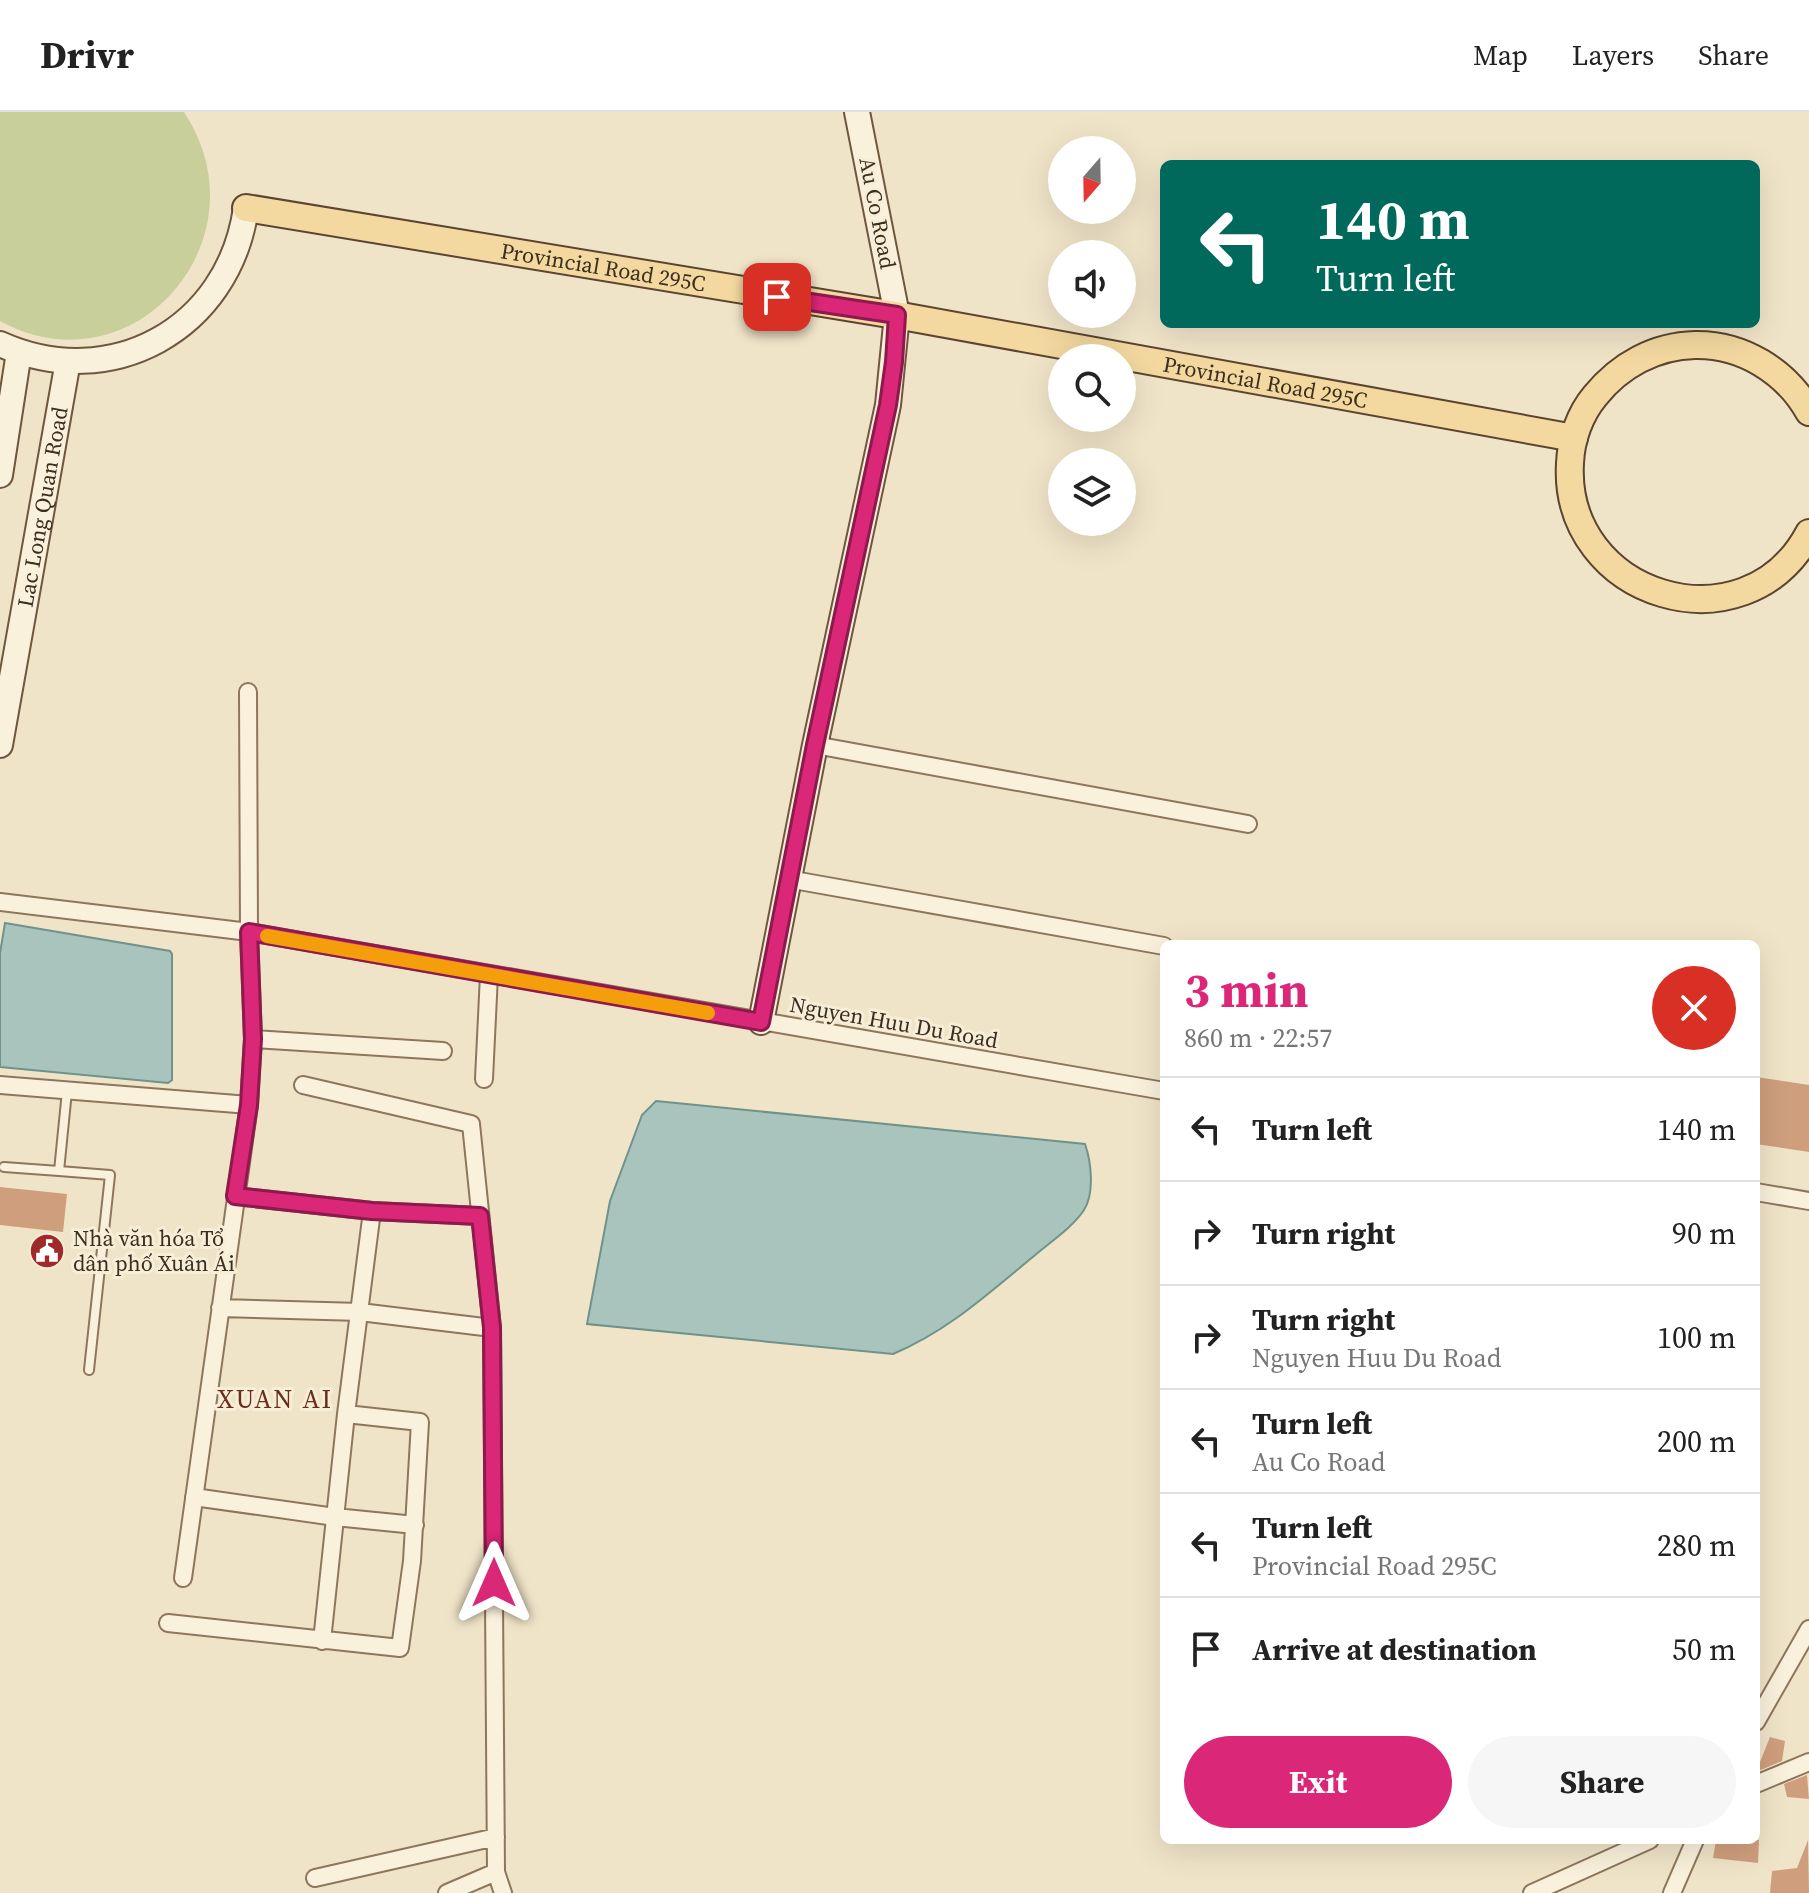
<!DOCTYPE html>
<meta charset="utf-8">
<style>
body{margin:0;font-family:"Source Serif 4",serif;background:#f6f6f6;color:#222;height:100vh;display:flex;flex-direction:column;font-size:30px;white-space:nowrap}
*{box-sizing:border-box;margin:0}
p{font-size:26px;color:#767676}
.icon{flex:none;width:44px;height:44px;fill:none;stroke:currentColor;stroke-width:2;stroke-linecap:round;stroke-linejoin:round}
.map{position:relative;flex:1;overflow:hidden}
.drawer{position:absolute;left:1160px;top:828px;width:600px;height:904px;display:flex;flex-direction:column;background:#fff;border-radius:12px;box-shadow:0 8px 32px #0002}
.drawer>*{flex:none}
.banner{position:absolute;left:1160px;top:48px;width:600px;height:168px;border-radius:12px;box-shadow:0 8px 32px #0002;background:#00695c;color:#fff;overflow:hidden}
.needle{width:52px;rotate:200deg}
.buttons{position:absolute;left:1048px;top:24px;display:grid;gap:16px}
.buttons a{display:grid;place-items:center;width:88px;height:88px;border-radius:50%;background:#fff;box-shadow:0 8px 32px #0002;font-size:40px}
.pin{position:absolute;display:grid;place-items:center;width:68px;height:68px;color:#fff;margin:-34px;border-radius:16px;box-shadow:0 4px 12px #0006}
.me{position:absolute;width:88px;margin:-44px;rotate:0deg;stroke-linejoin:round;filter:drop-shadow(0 0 6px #0008)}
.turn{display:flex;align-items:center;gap:28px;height:168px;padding:0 24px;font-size:36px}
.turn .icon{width:104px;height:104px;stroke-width:2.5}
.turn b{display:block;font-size:56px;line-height:68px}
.round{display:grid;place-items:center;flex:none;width:84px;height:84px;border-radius:42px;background:#f6f6f6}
.overview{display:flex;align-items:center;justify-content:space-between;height:136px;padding:0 24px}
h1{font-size:48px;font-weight:700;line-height:60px;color:#db2777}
.cta{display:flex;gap:16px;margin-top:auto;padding:16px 24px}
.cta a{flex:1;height:92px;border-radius:48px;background:#db2777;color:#fff;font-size:32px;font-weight:700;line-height:92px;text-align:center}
.cta a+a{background:#f6f6f6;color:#222}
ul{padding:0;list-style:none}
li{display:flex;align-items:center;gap:24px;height:104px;padding:0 24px;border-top:2px solid #e0e0e0}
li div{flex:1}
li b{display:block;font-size:30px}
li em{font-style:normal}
header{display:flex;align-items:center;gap:48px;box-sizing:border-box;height:112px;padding:0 40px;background:#fff;border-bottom:2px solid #e0e0e0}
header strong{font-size:38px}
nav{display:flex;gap:44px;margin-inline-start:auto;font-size:28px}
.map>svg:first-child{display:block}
</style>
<header>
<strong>Drivr</strong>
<nav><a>Map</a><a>Layers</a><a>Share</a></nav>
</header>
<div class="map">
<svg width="1809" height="1781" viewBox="0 0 1809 1781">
<rect width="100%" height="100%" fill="#f0e4c8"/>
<path fill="#c9cf9b" d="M0 0H184C268 127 133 282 0 209Z"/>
<path fill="#a9c4bc" stroke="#6f938a" stroke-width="2" d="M5 811 170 839 172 842V968L168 971 0 955V841Z
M656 989 1085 1032C1091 1049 1095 1081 1084 1098 1072 1116 1050 1130 1034 1144 989 1181 948 1219 893 1242L587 1212 610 1089 642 1003Z"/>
<path fill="#cf9f7d" d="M1756 965 1809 973V1040L1756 1032Z
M0 1075 67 1082 63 1120 0 1113Z
M1770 1625 1785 1629 1782 1649 1756 1660Z
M1807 1663 1809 1687 1787 1685 1784 1672Z
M1716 1728H1759L1758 1751 1713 1746Z
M1808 1728 1809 1781H1770L1772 1759 1797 1756Z"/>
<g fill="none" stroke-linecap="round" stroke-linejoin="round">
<g stroke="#8d765c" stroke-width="12">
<path id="lane" d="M67 979 59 1059 110 1063 89 1258
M4 1055 59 1059"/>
</g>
<g stroke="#8d765c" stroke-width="20">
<path id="street" d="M815 633 1248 712
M788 767 1164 834
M0 790 249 820 1164 979
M253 927 443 939
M484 967 489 863
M0 973 249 993
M303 973 471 1012 492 1216 496 1760 503 1781
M1756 1080 1809 1089
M235 1084 372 1099 480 1104
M220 1196 360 1200 492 1216
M194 1385 335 1405 415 1413
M183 1466 249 993 253 927 249 820 248 580
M168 1511 400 1536 412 1449 420 1310 346 1302
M322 1529 346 1302 372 1099
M1756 1610 1809 1517
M1756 1672 1809 1650
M315 1766 496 1725
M447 1781 496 1760
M1532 1781 1650 1728
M1672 1781 1695 1728"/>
</g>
<g stroke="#6f573f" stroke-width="28">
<g id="secondary">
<path d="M0 232C111 282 229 217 246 96"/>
<path d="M0 363 19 240"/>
<path id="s1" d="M0 633 68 249"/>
<path d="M761 910 815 633 888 293 897 203 857 0"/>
</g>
</g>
<g stroke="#5b4430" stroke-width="30">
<g id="primary">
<path id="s2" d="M246 96 907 205 1574 326"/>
<path d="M1809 300C1786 259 1742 232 1695 233 1655 234 1620 253 1595 284 1580 302 1571 327 1570 351 1562 485 1745 541 1809 421"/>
</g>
</g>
<use href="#lane" stroke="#faf1dc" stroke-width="8"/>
<use href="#street" stroke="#faf1dc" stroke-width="16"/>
<use href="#secondary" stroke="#faf1dc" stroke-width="24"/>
<use href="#primary" stroke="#f3d9a0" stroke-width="26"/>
</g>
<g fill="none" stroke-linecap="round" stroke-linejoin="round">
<g stroke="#8e194d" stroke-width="20">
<path id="route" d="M494 1471 492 1216 480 1104 372 1099 235 1084 249 993 253 927 249 820 761 910 815 633 888 293 894 250 897 203 777 185"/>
</g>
<use href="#route" stroke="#db2777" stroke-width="14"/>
<path stroke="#f59e0b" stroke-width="14" d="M267 824 708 901"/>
</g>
<defs>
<g id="civic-disc" transform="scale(1.8)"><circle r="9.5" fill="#9e2a2b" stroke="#f7eed8"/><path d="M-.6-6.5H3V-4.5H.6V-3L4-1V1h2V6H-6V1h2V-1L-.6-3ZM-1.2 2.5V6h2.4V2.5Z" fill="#fff"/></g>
</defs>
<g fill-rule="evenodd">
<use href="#civic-disc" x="47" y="1139"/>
</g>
<g text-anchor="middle" stroke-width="6" stroke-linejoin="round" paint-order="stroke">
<g font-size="22" fill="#3d2e20" stroke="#f7eed8">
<text transform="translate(878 101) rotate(79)" y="8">Au Co Road</text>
<text dy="8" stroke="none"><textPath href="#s2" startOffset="362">Provincial Road 295C</textPath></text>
<text dy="8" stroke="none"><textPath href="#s2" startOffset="1034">Provincial Road 295C</textPath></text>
<text dy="8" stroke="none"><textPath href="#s1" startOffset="242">Lac Long Quan Road</textPath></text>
<text transform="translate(894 910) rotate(10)" y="8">Nguyen Huu Du Road</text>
</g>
<g font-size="22" fill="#3d2e20" stroke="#f7eed8" text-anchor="start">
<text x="73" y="1134">Nhà văn hóa Tổ<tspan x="73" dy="25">dân phố Xuân Ái</tspan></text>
</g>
<g font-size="26" letter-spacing="2" fill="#6b2e1e" stroke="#f7eed8">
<text x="275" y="1296">XUAN AI</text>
</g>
</g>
</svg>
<div class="buttons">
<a><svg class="needle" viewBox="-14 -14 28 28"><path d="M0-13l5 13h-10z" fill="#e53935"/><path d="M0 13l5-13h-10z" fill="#767676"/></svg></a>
<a><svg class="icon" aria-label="sound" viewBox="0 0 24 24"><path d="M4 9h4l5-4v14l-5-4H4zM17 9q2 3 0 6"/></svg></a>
<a><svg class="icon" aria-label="search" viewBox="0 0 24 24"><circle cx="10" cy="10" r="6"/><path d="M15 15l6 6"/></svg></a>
<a><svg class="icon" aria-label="layers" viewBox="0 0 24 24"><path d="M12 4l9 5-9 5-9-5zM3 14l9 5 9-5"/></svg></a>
</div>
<div class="pin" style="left:777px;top:185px;background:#d93025"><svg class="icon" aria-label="arrive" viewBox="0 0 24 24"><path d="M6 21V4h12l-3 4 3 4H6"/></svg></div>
<svg class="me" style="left:494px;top:1471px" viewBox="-20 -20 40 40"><path d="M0-17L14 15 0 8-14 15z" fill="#db2777" stroke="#fff" stroke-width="4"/></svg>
<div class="banner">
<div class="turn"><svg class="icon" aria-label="left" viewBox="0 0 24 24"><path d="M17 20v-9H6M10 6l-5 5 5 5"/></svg><div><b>140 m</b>Turn left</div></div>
</div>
<section class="drawer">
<div class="overview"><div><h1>3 min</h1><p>860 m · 22:57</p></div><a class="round" style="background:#d93025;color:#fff"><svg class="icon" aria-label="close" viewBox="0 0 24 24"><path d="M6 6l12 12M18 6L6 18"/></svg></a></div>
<ul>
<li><svg class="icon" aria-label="left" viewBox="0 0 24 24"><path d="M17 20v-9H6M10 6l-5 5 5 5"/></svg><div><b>Turn left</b></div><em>140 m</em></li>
<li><svg class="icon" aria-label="right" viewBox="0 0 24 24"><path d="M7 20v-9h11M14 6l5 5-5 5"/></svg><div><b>Turn right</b></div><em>90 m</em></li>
<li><svg class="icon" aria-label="right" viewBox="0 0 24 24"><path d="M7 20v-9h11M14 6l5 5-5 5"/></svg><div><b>Turn right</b><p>Nguyen Huu Du Road</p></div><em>100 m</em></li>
<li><svg class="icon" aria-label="left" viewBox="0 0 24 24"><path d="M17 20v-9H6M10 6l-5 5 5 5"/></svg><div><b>Turn left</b><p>Au Co Road</p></div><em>200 m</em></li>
<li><svg class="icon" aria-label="left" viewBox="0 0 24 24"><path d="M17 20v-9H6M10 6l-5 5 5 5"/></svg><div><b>Turn left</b><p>Provincial Road 295C</p></div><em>280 m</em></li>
<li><svg class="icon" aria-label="arrive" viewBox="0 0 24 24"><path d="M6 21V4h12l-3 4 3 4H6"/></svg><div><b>Arrive at destination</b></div><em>50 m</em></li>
</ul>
<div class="cta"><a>Exit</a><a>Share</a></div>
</section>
</div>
